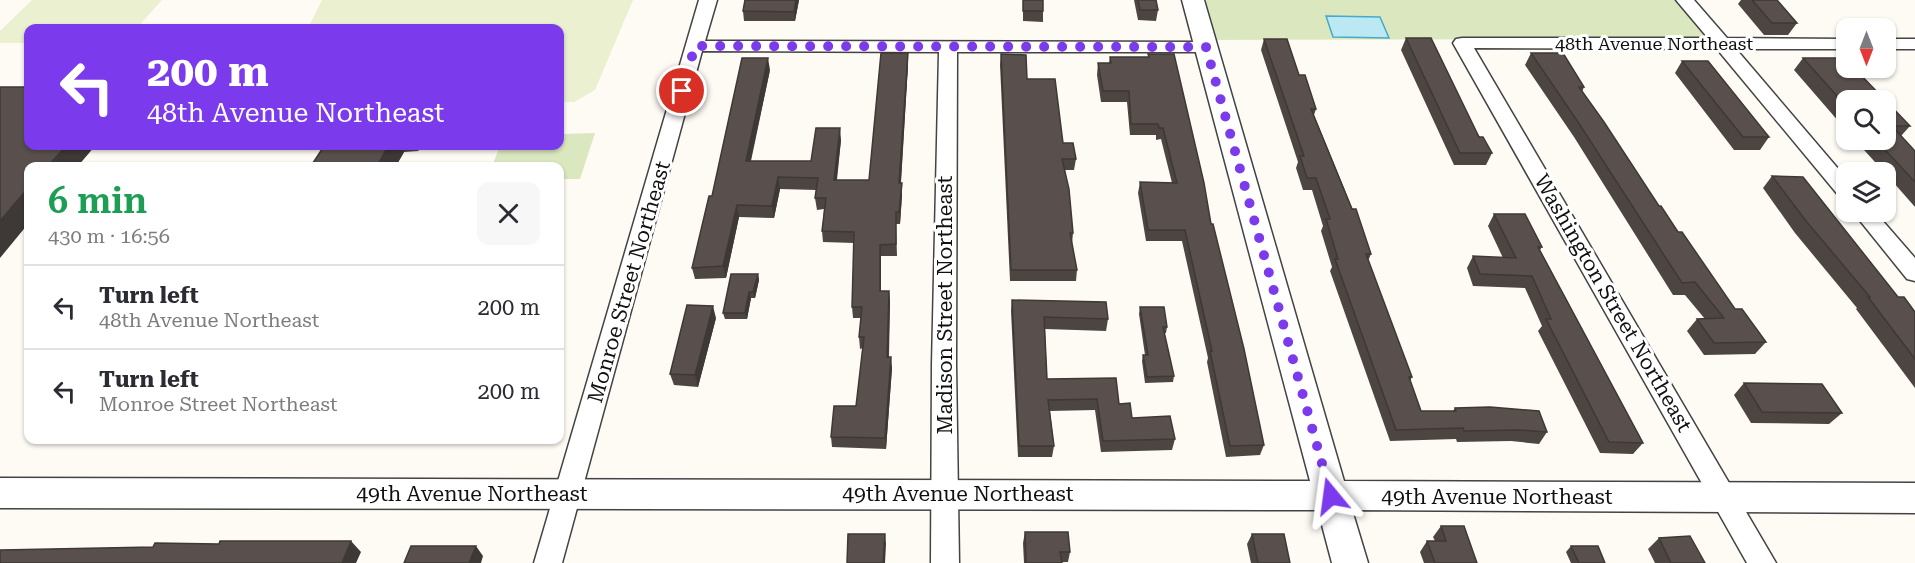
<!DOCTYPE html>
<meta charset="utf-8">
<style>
body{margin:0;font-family:"Roboto Serif",serif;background:#f7f7f7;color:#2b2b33;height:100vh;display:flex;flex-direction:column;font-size:22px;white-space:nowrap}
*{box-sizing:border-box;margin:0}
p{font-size:20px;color:#7c7c81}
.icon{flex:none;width:33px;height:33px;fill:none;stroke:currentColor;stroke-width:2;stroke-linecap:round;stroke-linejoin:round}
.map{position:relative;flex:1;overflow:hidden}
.details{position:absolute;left:24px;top:162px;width:540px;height:282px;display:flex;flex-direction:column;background:#fff;border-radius:12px;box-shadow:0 2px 4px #0004}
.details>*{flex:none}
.hud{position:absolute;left:24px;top:24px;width:540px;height:126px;border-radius:12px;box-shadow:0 2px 4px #0004;background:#7c3aed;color:#fff;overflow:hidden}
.needle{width:39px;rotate:180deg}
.buttons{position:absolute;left:1836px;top:18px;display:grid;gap:12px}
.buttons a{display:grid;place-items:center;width:60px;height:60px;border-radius:12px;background:#fff;box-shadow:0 2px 4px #0004;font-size:30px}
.pin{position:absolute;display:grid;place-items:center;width:51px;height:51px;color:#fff;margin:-26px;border:3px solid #fff;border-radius:50%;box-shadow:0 2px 6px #0007}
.me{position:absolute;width:66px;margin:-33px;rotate:344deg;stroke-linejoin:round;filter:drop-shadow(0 0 4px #0008)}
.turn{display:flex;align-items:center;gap:21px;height:126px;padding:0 24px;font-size:27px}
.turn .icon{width:78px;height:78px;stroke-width:2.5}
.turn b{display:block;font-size:42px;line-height:51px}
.round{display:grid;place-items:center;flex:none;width:63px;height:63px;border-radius:12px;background:#f7f7f7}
.head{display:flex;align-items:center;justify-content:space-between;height:102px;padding:0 24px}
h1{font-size:36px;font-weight:600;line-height:45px;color:#1e9e55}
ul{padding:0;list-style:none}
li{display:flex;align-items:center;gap:18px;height:84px;padding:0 24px;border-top:2px solid #e1e1e2}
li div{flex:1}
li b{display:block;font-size:22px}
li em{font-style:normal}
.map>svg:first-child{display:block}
</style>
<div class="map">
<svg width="1915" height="563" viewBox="0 0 1915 563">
<rect width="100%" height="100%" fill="#fefbf5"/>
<path fill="#dbe8bf" d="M1193 0H1677L1710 39 1205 40Z
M595 133 580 179H560V166H492L500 146H560V134Z"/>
<path fill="#eaf0d0" d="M32 0H162L137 28H28V43H0V31Z
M322 0H633L595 90 574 102H560V28H308Z"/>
<path fill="#bce8f3" stroke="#47aac6" stroke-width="1.5" d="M1326 16 1380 17 1389 38 1333 37Z"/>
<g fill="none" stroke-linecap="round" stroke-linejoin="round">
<g stroke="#434343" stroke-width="3">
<path id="minor" d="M699 0H717L705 41 1206 42 1212 43 1215 47 1212 51 1206 52H957L956 364 959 563H931L932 364 939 52 702 51 562 563H534Z
M1676 0H1694L1727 38 1846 39V49H1736L1846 178V198L1839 196 1717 49 1474 48 1776 563H1747L1453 43 1456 39 1462 38H1708Z
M1886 39H1915V49H1886Z
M1853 212H1875L1915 258V281L1907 279Z"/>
</g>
<g stroke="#434343" stroke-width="3">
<path id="tertiary" d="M1182 0H1204L1344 481 1915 483V513L1352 510 1368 563H1332L1318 510 0 508V478L1310 481Z"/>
</g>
<use href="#minor" fill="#fff" fill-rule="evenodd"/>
<use href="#tertiary" fill="#fff" fill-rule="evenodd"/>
</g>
<path fill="#4d4542" d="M745 0H799L795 21H744L743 11Z
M1023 0 1043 11V22L1023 21Z
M1134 0H1156L1158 10 1156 21 1138 20Z
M1741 0H1777L1797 23 1788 35H1764L1738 4Z
M1406 38 1492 153 1486 165H1454L1401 50Z
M1264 39 1299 75 1316 109 1314 115 1371 254 1368 261 1412 377 1410 381 1421 411H1453L1455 408 1547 432 1539 444 1511 441 1457 442 1456 439 1390 441 1330 271 1332 267 1321 231 1323 226 1312 190H1303L1296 168 1298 162 1261 50Z
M908 53V65L901 183H902V195L900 224H896L897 256H881V291H889L890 302 889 357 892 368 886 449 832 447 831 437 856 406 863 348 860 349 859 337 861 318H853L852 307 854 243 823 242 822 231 824 209 817 210 815 198 816 190 780 189 774 218 739 217 726 278 695 279 692 268 712 196 770 70 751 161H811L841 140 837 180H869Z
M1531 53 1584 87 1582 92 1659 206 1735 309 1766 342 1755 354 1704 355 1687 331 1697 319H1705L1685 295H1673L1574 137 1525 65Z
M1001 54 1027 79 1063 143 1076 159 1074 170H1065L1073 233 1072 244 1077 270 1076 281H1010L1000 65Z
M1148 54 1211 224 1264 445 1260 455 1226 457 1207 362 1208 358 1182 241H1146L1138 193 1140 182 1172 183 1161 139 1156 140V135H1130L1127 102H1101L1097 75 1098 63H1109L1110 57H1148Z
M1803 58 1846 100V130L1794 70Z
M1682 61 1769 137 1760 150H1734L1675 73Z
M1886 101 1910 126 1901 136 1915 151V207L1886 174V172H1884L1855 140H1886Z
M324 146H421L418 151 404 152 396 166H311Z
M1772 176 1898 297 1915 312V388L1856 309 1857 308 1795 233 1763 188Z
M1494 214 1542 247 1540 250 1643 443 1633 454 1600 453 1538 331 1542 326 1525 288 1473 286 1467 268 1473 256 1503 258 1488 226Z
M758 274 759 280 755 298H751L747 319H725L723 313Z
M1012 300 1108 319 1106 331 1045 329 1047 379 1119 404 1132 418 1175 439 1172 450 1101 452 1095 410 1050 411 1054 446 1052 457H1018L1011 311Z
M1140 307 1167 327 1166 333H1164L1174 376 1173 382 1145 383 1142 361 1143 355H1145L1139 314Z
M716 318 698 387 674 385 670 374Z
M1744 383 1842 413 1829 424 1751 423 1734 395Z
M1441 526 1477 563H1424L1420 552 1427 541H1435L1433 537Z
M1025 532 1070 552 1068 562 1024 563 1023 543Z
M1252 534 1290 563H1251L1247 544Z
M1659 538 1705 563H1655L1648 549Z
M1571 546 1605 563H1571L1566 552Z"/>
<path fill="#3e3836" d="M796 0H799L795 21 794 12Z
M908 53V65L900 195 899 183Z
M768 58 770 70 748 172 746 161Z
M840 128 841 140 835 192 834 180Z
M66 146H95L78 166H48Z
M388 146H400L404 152 396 166H377Z
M416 146H421L418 151Z
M778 177 780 189 774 218 772 206Z
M902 183V195L900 224 899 212Z
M28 188V224L0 258V221Z
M737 205 739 217 726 278 723 266Z
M880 245 881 256V302L880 291Z
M758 274 759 280 755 298 753 292Z
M889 291 890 302 888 368 887 357Z
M749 292 751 298 747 319 745 313Z
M713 306 716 318 698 387 695 375Z
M891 357 892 368 886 449 885 438Z
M885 534 886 544 885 563H883Z
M351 541 361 552 356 563H342Z
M476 546 483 556 481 563H469Z"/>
<path fill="#59504d" stroke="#3e3836" stroke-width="1.5" d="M745 0H796L794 12 743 11Z
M1023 0H1043V11H1023Z
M1138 0H1156L1158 10H1140Z
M1752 0H1777L1797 23H1772Z
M1406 38H1431L1479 137H1483L1492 153H1460Z
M1264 39H1287L1299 75H1305L1316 109H1311L1352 209H1356L1371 254H1366L1412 377H1409L1421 411H1456L1455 408 1490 407 1539 411 1547 432 1519 430 1464 431 1463 428 1396 430 1335 259H1338L1326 219H1330L1316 178H1307L1300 156H1304Z
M881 53H908L899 183H902L899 212H896V244L880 245V291H889L887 357H891L885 438 831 437 834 406H856L864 337H859L862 307H852L854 232 822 231 826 198H815L818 178 778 177 772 206 737 205 723 266 692 268 709 196H712L742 58H768L746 161H811L816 128H840L834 180H869Z
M1531 53H1563L1584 87H1579L1604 122 1659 206H1661L1678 232H1682L1735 309H1742L1766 342 1714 343 1697 319 1724 318 1695 282 1682 283 1580 125Z
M1001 54 1026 55 1027 79H1055L1063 143H1073L1076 159H1062L1069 189 1073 233H1070L1077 270H1011Z
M1148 54H1174L1204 183 1211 224H1213L1244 349 1264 445 1230 446 1210 351H1212L1185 230H1148L1140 182 1177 183 1163 128H1159L1158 124H1131L1129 91H1103L1098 63H1111L1110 57H1149Z
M1803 58H1845L1846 59V68H1854L1885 100H1846V106Z
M1682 61H1708L1769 137H1743Z
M0 87H28V146H66L48 166H28V188L0 221Z
M1886 101 1910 126H1892L1915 151V182L1876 140H1886Z
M324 146H388L377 166H311Z
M1772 176 1803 177 1898 297H1904L1915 312V359L1868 297H1870L1806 221Z
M1494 214H1525L1542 247H1538L1643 443 1609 442 1546 319H1551L1532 276 1480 274 1473 256 1516 258Z
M731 274H758L753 292H749L745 313H723Z
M1012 300 1106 302 1108 319 1044 317 1047 379 1116 378 1119 404 1130 403 1132 418 1170 416 1175 439 1103 441 1097 399 1048 400 1054 446H1019Z
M687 305 713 306 695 375 670 374Z
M1140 307H1164L1167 327H1163L1174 376 1147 377 1143 355H1148Z
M1744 383 1822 384 1842 413 1762 412Z
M1441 526H1464L1477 563H1435L1427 541H1446Z
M1025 532H1068L1070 552H1060L1062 563H1026Z
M848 534H885L883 563H847Z
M1252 534H1284L1290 563H1258Z
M1690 536 1705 563H1671L1659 538Z
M220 541H351L342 563H0V550L153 547 155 543 219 544Z
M411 546H476L469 563H404Z
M1571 546H1598L1605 563H1579Z"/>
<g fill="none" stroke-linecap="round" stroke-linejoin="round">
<path stroke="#7c3aed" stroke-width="10" stroke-dasharray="0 18" d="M682 91 695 46 1206 47 1331 496"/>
</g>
<g text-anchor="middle" stroke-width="6" stroke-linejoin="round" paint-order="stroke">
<g font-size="18" fill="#101010" stroke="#fff">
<text x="1654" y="50">48th Avenue Northeast</text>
</g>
<g font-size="21" fill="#101010" stroke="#fff">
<text transform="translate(629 282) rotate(-74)" y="7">Monroe Street Northeast</text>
<text transform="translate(1613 303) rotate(60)" y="7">Washington Street Northeast</text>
<text transform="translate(945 305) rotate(-90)" y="7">Madison Street Northeast</text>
<text x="472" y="501">49th Avenue Northeast</text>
<text x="958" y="501">49th Avenue Northeast</text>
<text x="1497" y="504">49th Avenue Northeast</text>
</g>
</g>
</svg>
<div class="buttons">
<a><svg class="needle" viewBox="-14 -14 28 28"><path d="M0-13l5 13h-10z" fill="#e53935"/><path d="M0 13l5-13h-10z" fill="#7c7c81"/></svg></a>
<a><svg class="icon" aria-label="search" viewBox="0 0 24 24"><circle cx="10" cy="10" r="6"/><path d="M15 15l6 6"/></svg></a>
<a><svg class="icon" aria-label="layers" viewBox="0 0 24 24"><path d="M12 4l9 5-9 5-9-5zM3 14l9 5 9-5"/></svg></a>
</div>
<div class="pin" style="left:682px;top:91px;background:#d93025"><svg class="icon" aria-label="arrive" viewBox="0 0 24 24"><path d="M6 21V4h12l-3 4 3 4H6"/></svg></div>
<svg class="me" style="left:1331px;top:496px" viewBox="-20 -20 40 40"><path d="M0-17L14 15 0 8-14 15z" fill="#7c3aed" stroke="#fff" stroke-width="4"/></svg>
<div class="hud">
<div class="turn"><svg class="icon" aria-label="left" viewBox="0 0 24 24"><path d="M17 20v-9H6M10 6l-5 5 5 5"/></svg><div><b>200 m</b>48th Avenue Northeast</div></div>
</div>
<section class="details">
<div class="head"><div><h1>6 min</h1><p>430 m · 16:56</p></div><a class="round"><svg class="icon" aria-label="close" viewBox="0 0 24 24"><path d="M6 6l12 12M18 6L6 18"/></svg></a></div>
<ul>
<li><svg class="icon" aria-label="left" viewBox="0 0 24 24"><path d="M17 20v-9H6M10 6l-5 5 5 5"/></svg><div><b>Turn left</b><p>48th Avenue Northeast</p></div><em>200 m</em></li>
<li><svg class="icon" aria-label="left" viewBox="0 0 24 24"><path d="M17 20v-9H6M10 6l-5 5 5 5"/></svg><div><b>Turn left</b><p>Monroe Street Northeast</p></div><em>200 m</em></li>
</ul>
</section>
</div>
